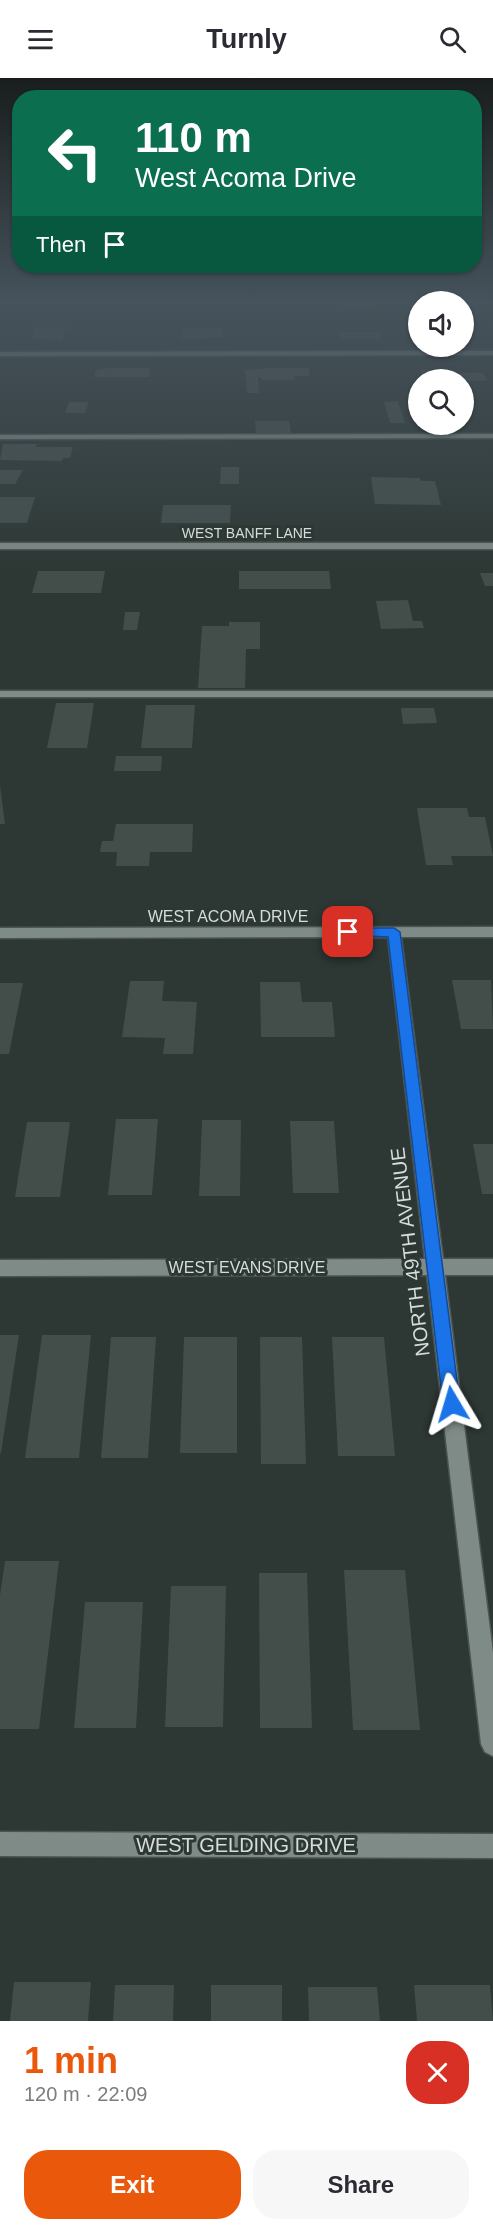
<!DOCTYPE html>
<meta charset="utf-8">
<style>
body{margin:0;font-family:Arial,sans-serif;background:#f7f7f7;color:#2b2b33;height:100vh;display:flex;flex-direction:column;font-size:22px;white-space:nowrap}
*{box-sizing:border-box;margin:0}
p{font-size:20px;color:#7c7c81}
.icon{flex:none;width:33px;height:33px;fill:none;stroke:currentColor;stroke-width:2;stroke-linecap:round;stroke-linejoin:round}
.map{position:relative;height:1943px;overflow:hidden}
.panel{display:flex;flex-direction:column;background:#fff;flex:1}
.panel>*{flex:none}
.hud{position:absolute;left:12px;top:12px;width:470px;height:183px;border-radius:24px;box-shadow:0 2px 4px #0004;background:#0b6e4f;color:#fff;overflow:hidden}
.buttons{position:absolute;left:408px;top:213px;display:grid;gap:12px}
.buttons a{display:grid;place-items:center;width:66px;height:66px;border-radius:50%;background:#fff;box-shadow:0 2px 4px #0004;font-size:30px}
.pin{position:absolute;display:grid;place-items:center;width:51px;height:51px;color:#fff;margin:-26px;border-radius:12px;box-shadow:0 3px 9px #0006}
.me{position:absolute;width:66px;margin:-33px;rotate:353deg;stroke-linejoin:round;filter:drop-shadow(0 0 4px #0008)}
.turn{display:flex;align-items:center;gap:21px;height:126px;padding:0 24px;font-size:27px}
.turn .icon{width:78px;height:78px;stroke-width:2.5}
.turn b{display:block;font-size:42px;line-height:51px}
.then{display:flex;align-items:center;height:57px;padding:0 24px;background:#0003;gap:12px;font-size:22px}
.round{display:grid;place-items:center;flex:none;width:63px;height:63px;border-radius:24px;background:#f7f7f7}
.headline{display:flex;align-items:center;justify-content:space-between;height:102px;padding:0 24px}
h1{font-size:36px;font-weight:700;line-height:45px;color:#ea580c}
.button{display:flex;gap:12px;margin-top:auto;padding:12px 24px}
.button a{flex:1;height:69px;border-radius:24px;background:#ea580c;color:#fff;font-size:24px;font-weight:700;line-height:69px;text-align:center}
.button a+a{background:#f7f7f7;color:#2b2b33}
header{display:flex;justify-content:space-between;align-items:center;height:78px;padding:0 24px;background:#fff;font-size:27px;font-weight:700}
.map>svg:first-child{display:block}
</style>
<header><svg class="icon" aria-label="menu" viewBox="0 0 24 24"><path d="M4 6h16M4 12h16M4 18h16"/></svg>Turnly<svg class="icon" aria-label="search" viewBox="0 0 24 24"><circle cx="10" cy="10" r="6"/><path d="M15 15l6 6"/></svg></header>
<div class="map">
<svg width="493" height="1943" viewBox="0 0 493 1943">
<rect width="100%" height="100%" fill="#2d3734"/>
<path fill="#434e4b" d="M338 225H377L378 230H339Z
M35 249H66L62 262 31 260Z
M223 250V259L182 261 183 251Z
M338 254H380L382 261H340Z
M109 290H150L149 299H94L96 292Z
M270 290H309L310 298H294L295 302H262L261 299H258L259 315H247L245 292Z
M420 292H437L438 295H483L487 303 438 302 437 297H422Z
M398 323 405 345H390L384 324Z
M69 324H89L85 335H65Z
M255 343H289L291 355H256Z
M3 366H37L36 369H73L70 380H63L62 383 0 382Z
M221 389H239V406H220Z
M0 392H23L15 406H0Z
M371 399 420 400 421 403H435L441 427 375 426Z
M0 419H35L27 445H0Z
M163 427H231L230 445H161Z
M38 493H105L101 515H32Z
M239 493H329L331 511H239Z
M480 495H493V508H485Z
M408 522 413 543H422L424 550 381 551 376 523Z
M125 534H140L137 552H123Z
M229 544H260V571H246L245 610H198L202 548H229Z
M56 625H94L87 670H47Z
M146 627H195L192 670H141Z
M401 630H434L437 645 403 646Z
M116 678H162L161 693H114Z
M0 708 5 746H0Z
M417 730H467L469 739H485L493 778H451L453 787H426Z
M116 746H193L192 774H150L149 788H116L117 774H100L102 763H113Z
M452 902H491L493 951H461Z
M130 903H164L162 923 197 924 193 976H163L165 960 122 959Z
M260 904H300L302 924H332L335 959H261Z
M0 905H23L9 976H0Z
M116 1041H158L152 1117H108Z
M202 1042H241L240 1118H199Z
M290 1043H334L339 1115H293Z
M27 1044H70L60 1119H15Z
M473 1066H493V1116H482Z
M0 1257H19L1 1375H0Z
M42 1257H91L79 1380H25Z
M111 1259H156L148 1380H101Z
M184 1259H237V1375H180Z
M260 1259H302L306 1386H261Z
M332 1259H384L395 1378H338Z
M5 1483H59L39 1651H0V1517Z
M344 1492H405L420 1652H353Z
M259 1495H307L312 1650H260Z
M171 1508H226L223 1649H165Z
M85 1524H143L136 1650H74Z
M14 1904H91L88 1943H10Z
M115 1907H174L173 1943H113Z
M211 1907H282V1943H211Z
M414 1907H490L493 1943H417Z
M308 1909H377L380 1943H309Z"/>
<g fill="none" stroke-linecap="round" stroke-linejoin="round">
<g stroke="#4b5451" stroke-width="3">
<path id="minor" d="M493 273V277L0 278V274Z
M493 356V360L0 361V357Z
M0 465H493V471H0Z
M0 613H493V619H0Z
M493 849V859H401L443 1181H493V1197H445L493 1575V1678L485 1674 481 1666 427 1197 0 1198V1182L425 1181 388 859 0 860V850Z
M0 1754 493 1756V1780L0 1778Z"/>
</g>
<use href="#minor" fill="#7f8b87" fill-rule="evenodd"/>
</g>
<linearGradient id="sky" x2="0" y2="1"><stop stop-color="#191e1d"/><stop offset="0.45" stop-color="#46535c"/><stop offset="1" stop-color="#46535c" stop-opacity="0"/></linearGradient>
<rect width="493" height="497" fill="url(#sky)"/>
<path fill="#1a73e8" stroke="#114b97" stroke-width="1.5" d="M348 850H394L400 854 460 1326 458 1332 452 1334 445 1332 443 1326 388 859 343 857 341 854 343 851Z"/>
<g text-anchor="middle" stroke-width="6" stroke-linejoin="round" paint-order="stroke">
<g font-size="14" fill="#d6dcda" stroke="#2d3734">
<text x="247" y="460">WEST BANFF LANE</text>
</g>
<g font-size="16" fill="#d6dcda" stroke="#2d3734">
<text x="228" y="844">WEST ACOMA DRIVE</text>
<text x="247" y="1195">WEST EVANS DRIVE</text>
</g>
<g font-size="20" fill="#d6dcda" stroke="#2d3734">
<text transform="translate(410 1174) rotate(-97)" y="7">NORTH 49TH AVENUE</text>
<text x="246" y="1774">WEST GELDING DRIVE</text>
</g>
</g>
</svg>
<div class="buttons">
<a><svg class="icon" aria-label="sound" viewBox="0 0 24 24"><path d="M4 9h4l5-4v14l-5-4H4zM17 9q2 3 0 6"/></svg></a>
<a><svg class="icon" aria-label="search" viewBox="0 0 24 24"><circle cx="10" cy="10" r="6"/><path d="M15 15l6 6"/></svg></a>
</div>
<div class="pin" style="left:348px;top:854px;background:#d93025"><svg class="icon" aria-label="arrive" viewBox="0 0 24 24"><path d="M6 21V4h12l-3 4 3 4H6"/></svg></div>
<svg class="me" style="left:452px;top:1326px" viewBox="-20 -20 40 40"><path d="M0-17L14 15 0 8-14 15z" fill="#1a73e8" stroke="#fff" stroke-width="4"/></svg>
<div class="hud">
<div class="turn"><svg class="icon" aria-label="left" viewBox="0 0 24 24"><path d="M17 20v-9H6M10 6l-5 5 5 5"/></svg><div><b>110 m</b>West Acoma Drive</div></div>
<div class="then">Then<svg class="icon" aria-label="arrive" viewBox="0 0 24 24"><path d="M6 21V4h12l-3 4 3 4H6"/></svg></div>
</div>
</div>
<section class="panel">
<div class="headline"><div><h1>1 min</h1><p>120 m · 22:09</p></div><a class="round" style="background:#d93025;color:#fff"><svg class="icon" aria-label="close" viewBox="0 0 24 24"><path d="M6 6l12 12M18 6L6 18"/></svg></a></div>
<div class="button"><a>Exit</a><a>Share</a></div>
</section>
